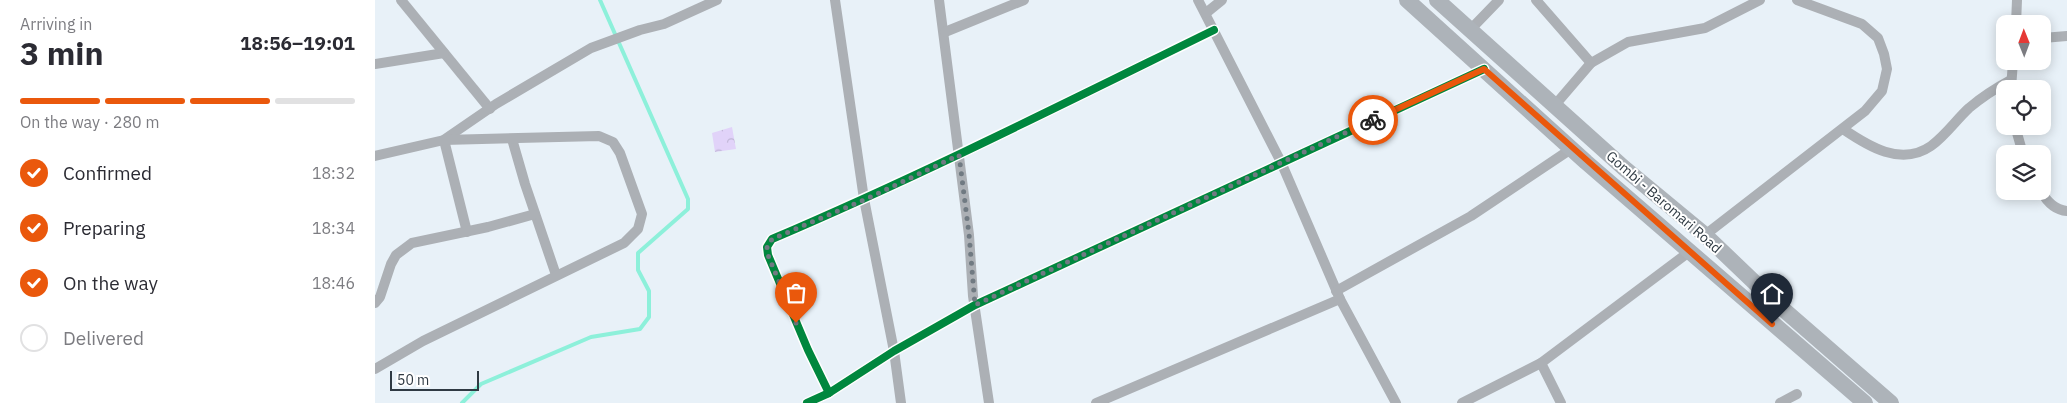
<!DOCTYPE html>
<meta charset="utf-8">
<style>
:root{--surface:#fff;--page:#f7f7f7;--text:#2b2b33;--muted:#7c7c81;--line:#e1e1e2;--accent:#ea580c}
body{margin:0;font-family:"IBM Plex Sans",sans-serif;background:var(--page);color:var(--text);height:100vh;display:flex;flex-direction:column;font-size:19px;white-space:nowrap}
*{box-sizing:border-box;margin:0}
p{font-size:16px;color:var(--muted)}
.icon{flex:none;width:28px;height:28px;fill:none;stroke:currentColor;stroke-width:2;stroke-linecap:round;stroke-linejoin:round}
.map{position:relative;flex:1;overflow:hidden}
.sheet{display:flex;flex-direction:column;background:var(--surface);width:375px}
.sheet>*{flex:none}
.needle{width:32px;rotate:359deg}
.buttons{position:absolute;left:1621px;top:15px;display:grid;gap:10px}
.buttons a{display:grid;place-items:center;width:55px;height:55px;border-radius:10px;background:var(--surface);box-shadow:0 2px 12px #0003;font-size:25px}
.scale{position:absolute;left:15px;bottom:12px;width:89px;box-sizing:border-box;padding-left:5px;border:2px solid #2f3a43;border-top:0;font-size:14px;line-height:18px;white-space:nowrap;color:#2f3a43;-webkit-text-stroke:4px #fff;paint-order:stroke}
.pin{position:absolute;display:grid;place-items:center;width:42px;height:42px;color:#fff;margin:-51px -21px;border-radius:50% 50% 50% 0;rotate:-45deg;box-shadow:0 0 5px #0007}
.pin .icon{rotate:45deg}
.courier{position:absolute;display:grid;place-items:center;width:50px;height:50px;margin:-25px;border:4px solid #ea580c;border-radius:50%;background:#fff;color:#222;box-shadow:0 1px 6px #0007}
.summary em{font-style:normal;font-weight:700}
.summary div{display:flex;flex-direction:column-reverse}
.summary{display:flex;align-items:center;justify-content:space-between;height:85px;padding:0 20px}
h1{font-size:32px;font-weight:700;line-height:38px}
.bar{display:grid;grid-template-columns:repeat(4,1fr);gap:8px 5px;align-content:center;height:60px;padding:0 20px}
.bar i{height:6px;border-radius:4px;background:var(--line)}
.bar .selected{background:var(--accent)}
.bar p{grid-column:span 4}
ol{padding:0 20px;list-style:none}
li{display:flex;align-items:center;gap:15px;height:55px}
li p{margin-inline-start:auto}
li .icon{padding:5px;border-radius:50%;background:var(--accent);color:#fff;stroke-width:4}
li:last-child{color:var(--muted)}
li i{width:28px;height:28px;border:2px solid var(--line);border-radius:50%}
main{display:flex;flex:1;min-height:0}
.map>svg:first-child{display:block}
.forest{fill:url(#forest-crowns)}
.lines{fill:none;stroke-linecap:round;stroke-linejoin:round}
.stream{stroke:#8df0da;stroke-width:4}
.minor{stroke:#acb0b5;stroke-width:10}
.primary{stroke:#adb3b9;stroke-width:16}
.cycleway-casing{stroke:#fff;stroke-width:11}
.cycleway{stroke:#00873e;stroke-width:8}
.done{stroke:#707a82;stroke-width:5;stroke-dasharray:0 9}
.route{stroke:#ea580c;stroke-width:6}
.labels{text-anchor:middle;stroke-width:4;stroke-linejoin:round;paint-order:stroke}
.street-label{font-size:14px;fill:#2f3a43;stroke:#fff}
</style>
<main>
<section class="sheet">
<div class="summary"><div><h1>3 min</h1><p>Arriving in</p></div><em>18:56–19:01</em></div>
<div class="bar"><i class="selected"></i><i class="selected"></i><i class="selected"></i><i></i><p>On the way · 280 m</p></div>
<ol>
<li><svg class="icon" aria-label="check" viewBox="0 0 24 24"><path d="M5 12l5 5 9-10"/></svg>Confirmed<p>18:32</p></li>
<li><svg class="icon" aria-label="check" viewBox="0 0 24 24"><path d="M5 12l5 5 9-10"/></svg>Preparing<p>18:34</p></li>
<li><svg class="icon" aria-label="check" viewBox="0 0 24 24"><path d="M5 12l5 5 9-10"/></svg>On the way<p>18:46</p></li>
<li><i></i>Delivered</li>
</ol>
</section>
<div class="map">
<svg width="1692" height="403" viewBox="0 0 1692 403">
<defs>
<pattern id="forest-crowns" width="20" height="18" patternUnits="userSpaceOnUse" patternTransform="scale(1.25)"><rect width="20" height="18" fill="#e1d3f9"/><path d="M2 6a3 3 0 1 1 6 0M12 15a3 3 0 1 1 6 0" fill="none" stroke="#c1b6d7"/></pattern>
</defs>
<rect width="100%" height="100%" fill="#e8f1f8"/>
<!-- forest -->
<polygon class="forest" points="357,127 361,149 340,152 337,133"/>
<g class="lines">
<!-- stream -->
<polyline class="stream" points="87,403 106,384 216,337 265,329 274,317 274,291 263,270 263,253 313,209 313,199 225,0"/>
<!-- minor -->
<g class="minor">
<polyline points="26,0 115,109"/>
<polyline points="460,0 489,199 519,351 526,403"/>
<polyline points="564,0 594,235 598,296 614,403"/>
<polyline points="823,0 906,162 965,299 1021,403"/>
<polyline points="1161,0 1216,63"/>
<polyline points="831,13 847,0"/>
<polyline points="1641,24 1642,0"/>
<polyline points="1096,29 1124,0"/>
<polyline points="570,32 649,0"/>
<polyline points="1668,38 1692,36"/>
<polyline points="0,64 69,53"/>
<polyline points="1636,89 1638,61"/>
<polyline points="1180,105 1216,63 1253,42 1330,28 1385,0"/>
<polyline points="1640,126 1648,154"/>
<path d="M1468 129C1493 146 1526 167 1556 146 1571 135 1581 120 1594 108 1607 97 1621 88 1636 80"/>
<polyline points="70,139 121,104 216,48 265,30 289,24 342,0"/>
<polyline points="137,139 150,184 181,275"/>
<polyline points="69,140 92,232"/>
<polyline points="0,156 69,140 224,136 238,142 245,153 267,214 263,229 249,243 48,341 0,369"/>
<path d="M1666 191C1672 202 1680 210 1692 211"/>
<polyline points="1330,235 1490,111 1507,91 1512,69 1509,54 1503,38 1487,24 1422,0"/>
<polyline points="961,291 1096,216 1196,149"/>
<polyline points="0,303 5,297 16,264 21,255 37,243 113,227 160,214"/>
<polyline points="1166,363 1186,403"/>
<path d="M454 393 433 350 393 255 392 247 397 239C547 175 692 102 839 30"/>
<polyline points="432,403 454,393 519,351 600,305 1109,69"/>
<polyline points="721,403 965,299"/>
<polyline points="1087,403 1166,363 1314,252"/>
<polyline points="1405,403 1422,394"/>
</g>
<!-- primary -->
<g class="primary">
<polyline points="1032,0 1211,162 1490,403"/>
<polyline points="1062,0 1249,168 1330,235 1401,303 1516,403"/>
</g>
<defs>
<g id="cycleway">
<path d="M454 393 433 350 393 255 392 247 397 239C547 175 692 102 839 30"/>
<polyline points="432,403 454,393 519,351 600,305 1109,69"/>
</g>
</defs>
<!-- cycleway casing -->
<use href="#cycleway" class="cycleway-casing"/>
<!-- cycleway -->
<use href="#cycleway" class="cycleway"/>
</g>
<g class="lines">
<!-- done -->
<polyline class="done" points="421,323 393,255 392,247 397,239 489,200 584,155 594,234 600,305 998,120"/>
<!-- route -->
<polyline class="route" points="998,120 1109,69 1397,324"/>
</g>
<g class="labels">
<!-- street labels -->
<g class="street-label">
<text transform="translate(1289 202) rotate(41)" y="5">Gombi - Baromari Road</text>
</g>
</g>
</svg>
<div class="buttons">
<a><svg class="needle" viewBox="-14 -14 28 28"><path d="M0-13l5 13h-10z" fill="#e53935"/><path d="M0 13l5-13h-10z" fill="#7c7c81"/></svg></a>
<a><svg class="icon" aria-label="locate" viewBox="0 0 24 24"><circle cx="12" cy="12" r="6"/><path d="M12 2v4M12 18v4M2 12h4M18 12h4"/></svg></a>
<a><svg class="icon" aria-label="layers" viewBox="0 0 24 24"><path d="M12 4l9 5-9 5-9-5zM3 14l9 5 9-5"/></svg></a>
</div>
<div class="scale">50 m</div>
<div class="pin" style="left:421px;top:323px;background:#ea580c"><svg class="icon" aria-label="bag" viewBox="0 0 24 24"><path d="M5 8h14l-1 12H6zM9 8a3 3 0 0 1 6 0"/></svg></div>
<div class="pin" style="left:1397px;top:324px;background:#1f2937"><svg class="icon" aria-label="home" viewBox="0 0 24 24"><path d="M3 11l9-7 9 7M6 9v11h12V9"/></svg></div>
<div class="courier" style="left:998px;top:120px"><svg class="icon" aria-label="bike" viewBox="0 0 24 24"><circle cx="6" cy="16" r="4"/><circle cx="18" cy="16" r="4"/><path d="M6 16l4-8h5l3 8M10 8l3 8H6M13 5h3"/></svg></div>
</div>
</main>
